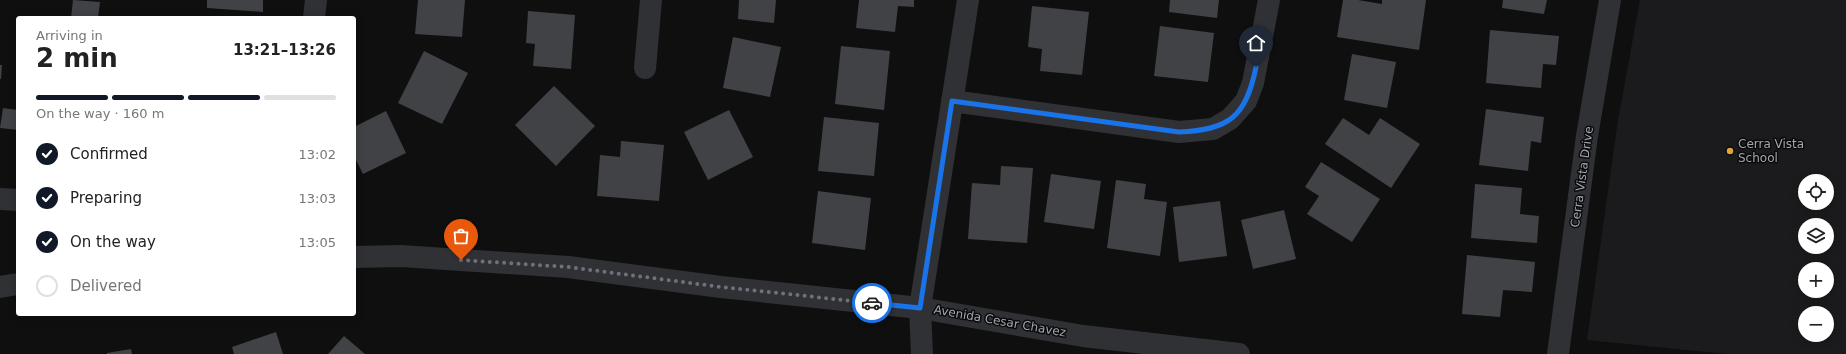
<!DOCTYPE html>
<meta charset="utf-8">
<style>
:root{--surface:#fff;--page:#f2f2f2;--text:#222;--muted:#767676;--line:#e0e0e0;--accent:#111827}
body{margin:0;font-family:"DejaVu Sans",sans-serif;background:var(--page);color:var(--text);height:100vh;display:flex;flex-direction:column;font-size:15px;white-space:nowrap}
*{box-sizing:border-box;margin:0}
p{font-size:13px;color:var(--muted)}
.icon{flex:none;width:22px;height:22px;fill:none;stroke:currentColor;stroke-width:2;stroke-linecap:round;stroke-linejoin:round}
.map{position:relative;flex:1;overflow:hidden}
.drawer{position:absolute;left:16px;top:16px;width:340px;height:300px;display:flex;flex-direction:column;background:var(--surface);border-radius:4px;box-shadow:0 2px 10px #0003}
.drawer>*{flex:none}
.fabs{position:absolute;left:1798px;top:174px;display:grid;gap:8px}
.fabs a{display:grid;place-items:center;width:36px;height:36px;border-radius:50%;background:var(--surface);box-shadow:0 2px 10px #0003;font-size:20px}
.pin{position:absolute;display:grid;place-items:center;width:34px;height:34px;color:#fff;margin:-41px -17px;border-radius:50% 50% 50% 0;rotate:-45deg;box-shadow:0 0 4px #0007}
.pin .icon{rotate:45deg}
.courier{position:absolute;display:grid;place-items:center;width:40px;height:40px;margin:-20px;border:3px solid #1a73e8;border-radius:50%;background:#fff;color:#222;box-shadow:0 1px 5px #0007}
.head em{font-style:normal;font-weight:700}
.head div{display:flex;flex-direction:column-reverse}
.head{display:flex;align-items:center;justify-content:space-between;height:68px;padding:0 20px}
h1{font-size:26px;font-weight:700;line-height:30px}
.bar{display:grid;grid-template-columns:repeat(4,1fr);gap:6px 4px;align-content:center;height:48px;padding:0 20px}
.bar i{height:5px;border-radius:3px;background:var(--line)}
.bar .current{background:var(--accent)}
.bar p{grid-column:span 4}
ol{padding:0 20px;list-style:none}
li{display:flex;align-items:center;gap:12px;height:44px}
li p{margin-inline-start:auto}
li .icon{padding:4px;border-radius:50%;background:var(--accent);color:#fff;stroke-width:4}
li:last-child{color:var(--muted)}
li i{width:22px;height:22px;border:2px solid var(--line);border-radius:50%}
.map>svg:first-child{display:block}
.built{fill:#1b1b1d;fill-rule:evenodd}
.building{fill:#404246}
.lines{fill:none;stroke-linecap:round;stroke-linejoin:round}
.minor{stroke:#303135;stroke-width:22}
.tertiary{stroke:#303135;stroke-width:22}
.done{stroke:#6e7178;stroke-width:4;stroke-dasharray:0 7.2}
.route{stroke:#1a73e8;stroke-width:5}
.poi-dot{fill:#dfa538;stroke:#0a0a0b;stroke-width:1.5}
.labels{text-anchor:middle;stroke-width:3;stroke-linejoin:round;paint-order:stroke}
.poi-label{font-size:12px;fill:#a1a6b0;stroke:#0a0a0b;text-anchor:start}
.street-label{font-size:12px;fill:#a1a6b0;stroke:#0a0a0b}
</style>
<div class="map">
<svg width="1846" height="354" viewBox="0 0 1846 354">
<rect width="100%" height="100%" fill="#0f0f10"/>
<!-- built -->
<path class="built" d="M1640 0H1846V354H1726L1587 340 1618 120ZM1805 181H1827V203H1805ZM1805 225H1827V247H1805ZM1805 269H1827V291H1805ZM1805 313H1827V335H1805Z"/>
<!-- building -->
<g class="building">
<polygon points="73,0 100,2 98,18 71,18"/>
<polygon points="207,0 263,0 263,12 207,8"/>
<polygon points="418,0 465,0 462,37 415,34"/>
<polygon points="739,0 776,0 774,23 738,19"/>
<polygon points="859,0 914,0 914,7 898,6 895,32 856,28"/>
<polygon points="1170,0 1219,0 1217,18 1169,12"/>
<polygon points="1343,0 1358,0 1382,4 1382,0 1426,0 1419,50 1337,37"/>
<polygon points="1503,0 1547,0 1544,14 1502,8"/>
<polygon points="1032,6 1089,12 1082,75 1040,71 1042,49 1028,47"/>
<polygon points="528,11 575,15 571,69 533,66 535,44 526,43"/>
<polygon points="1160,26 1214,33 1208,82 1154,76"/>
<polygon points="1490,30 1559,36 1556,65 1543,64 1541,88 1486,83"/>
<polygon points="733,37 781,47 770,97 723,88"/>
<polygon points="841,46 890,51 884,110 835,104"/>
<polygon points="424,51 468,73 442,124 398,103"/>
<polygon points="1352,54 1396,62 1387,108 1344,100"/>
<polygon points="0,65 2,65 1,79 0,79"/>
<polygon points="554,86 595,126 556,166 515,125"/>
<polygon points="3,108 18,110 18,130 0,128"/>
<polygon points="1486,109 1544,117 1541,143 1531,141 1528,171 1479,165"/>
<polygon points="729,110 753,157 708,180 684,132"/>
<polygon points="386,111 406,153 363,174 354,156 354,127"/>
<polygon points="824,117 879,123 874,176 818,171"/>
<polygon points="1343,118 1369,135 1380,118 1420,144 1391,188 1325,144"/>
<polygon points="621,141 664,145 659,201 597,196 600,155 620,157"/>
<polygon points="1321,162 1380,199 1352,242 1307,214 1319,196 1305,187"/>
<polygon points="1001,166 1033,168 1027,243 968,239 972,183 1000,185"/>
<polygon points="1051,174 1101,181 1094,229 1044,222"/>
<polygon points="1116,180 1146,184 1144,199 1167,202 1160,256 1107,248"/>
<polygon points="1475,184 1522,188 1520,214 1539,216 1537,243 1471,238"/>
<polygon points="818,191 871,198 865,250 812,243"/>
<polygon points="1220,201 1227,256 1179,262 1173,207"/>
<polygon points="1284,210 1296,259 1253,269 1241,220"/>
<polygon points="1467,255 1535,262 1532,292 1503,290 1500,317 1462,314"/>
<polygon points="276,332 283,354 234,354 232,347"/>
<polygon points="344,336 365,354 328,354"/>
<polygon points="131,349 132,354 107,354 107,353"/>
</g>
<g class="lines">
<!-- minor -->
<g class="minor">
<polyline points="645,68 651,0"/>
<polyline points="952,101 1179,132 1213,129 1230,119 1246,101 1253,83 1269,0"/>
<polyline points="0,199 18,200"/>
<polyline points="920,308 968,0"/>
<polyline points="1558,354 1587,136 1610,0"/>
</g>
<!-- tertiary -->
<g class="tertiary">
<polyline points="314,18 316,0"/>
<polyline points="354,257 401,256 568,267 721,287 920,308 1083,336 1239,354"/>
<polyline points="0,287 18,284"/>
<polyline points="920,308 922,354"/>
</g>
</g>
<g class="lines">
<!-- done -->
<polyline class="done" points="461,260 568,267 721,287 872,303"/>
<!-- route -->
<path class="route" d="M872 303 920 308 952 101 1179 132C1229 130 1246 117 1256 67"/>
</g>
<!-- markers -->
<circle class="poi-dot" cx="1730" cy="151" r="4"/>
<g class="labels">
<!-- poi labels -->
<g class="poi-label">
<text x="1738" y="148">Cerra Vista<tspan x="1738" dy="14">School</tspan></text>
</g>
<!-- street labels -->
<g class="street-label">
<text transform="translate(1582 177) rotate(-82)" y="4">Cerra Vista Drive</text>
<text transform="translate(1000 321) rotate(10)" y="4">Avenida Cesar Chavez</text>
</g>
</g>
</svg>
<div class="fabs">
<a><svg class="icon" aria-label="locate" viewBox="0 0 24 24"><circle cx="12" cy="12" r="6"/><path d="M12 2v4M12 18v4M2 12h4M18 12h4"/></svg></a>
<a><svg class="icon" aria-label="layers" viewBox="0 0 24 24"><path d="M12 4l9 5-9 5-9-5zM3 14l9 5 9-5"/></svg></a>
<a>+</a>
<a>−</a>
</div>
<div class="pin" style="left:461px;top:260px;background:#ea580c"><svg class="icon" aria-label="bag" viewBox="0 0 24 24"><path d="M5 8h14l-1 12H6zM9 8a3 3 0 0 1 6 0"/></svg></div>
<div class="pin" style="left:1256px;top:67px;background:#1f2937"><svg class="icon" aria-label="home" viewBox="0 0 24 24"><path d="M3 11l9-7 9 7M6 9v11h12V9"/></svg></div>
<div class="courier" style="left:872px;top:303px"><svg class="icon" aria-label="car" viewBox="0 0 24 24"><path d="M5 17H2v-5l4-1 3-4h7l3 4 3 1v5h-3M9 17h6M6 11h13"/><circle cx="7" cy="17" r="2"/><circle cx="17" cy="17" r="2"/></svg></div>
<section class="drawer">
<div class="head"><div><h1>2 min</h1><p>Arriving in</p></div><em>13:21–13:26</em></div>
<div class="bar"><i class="current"></i><i class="current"></i><i class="current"></i><i></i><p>On the way · 160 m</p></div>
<ol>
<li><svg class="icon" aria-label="check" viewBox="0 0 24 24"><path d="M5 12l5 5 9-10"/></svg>Confirmed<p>13:02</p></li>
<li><svg class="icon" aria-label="check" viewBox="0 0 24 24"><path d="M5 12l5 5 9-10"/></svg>Preparing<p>13:03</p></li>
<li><svg class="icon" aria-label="check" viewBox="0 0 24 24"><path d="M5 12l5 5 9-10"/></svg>On the way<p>13:05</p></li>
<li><i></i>Delivered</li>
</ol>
</section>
</div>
